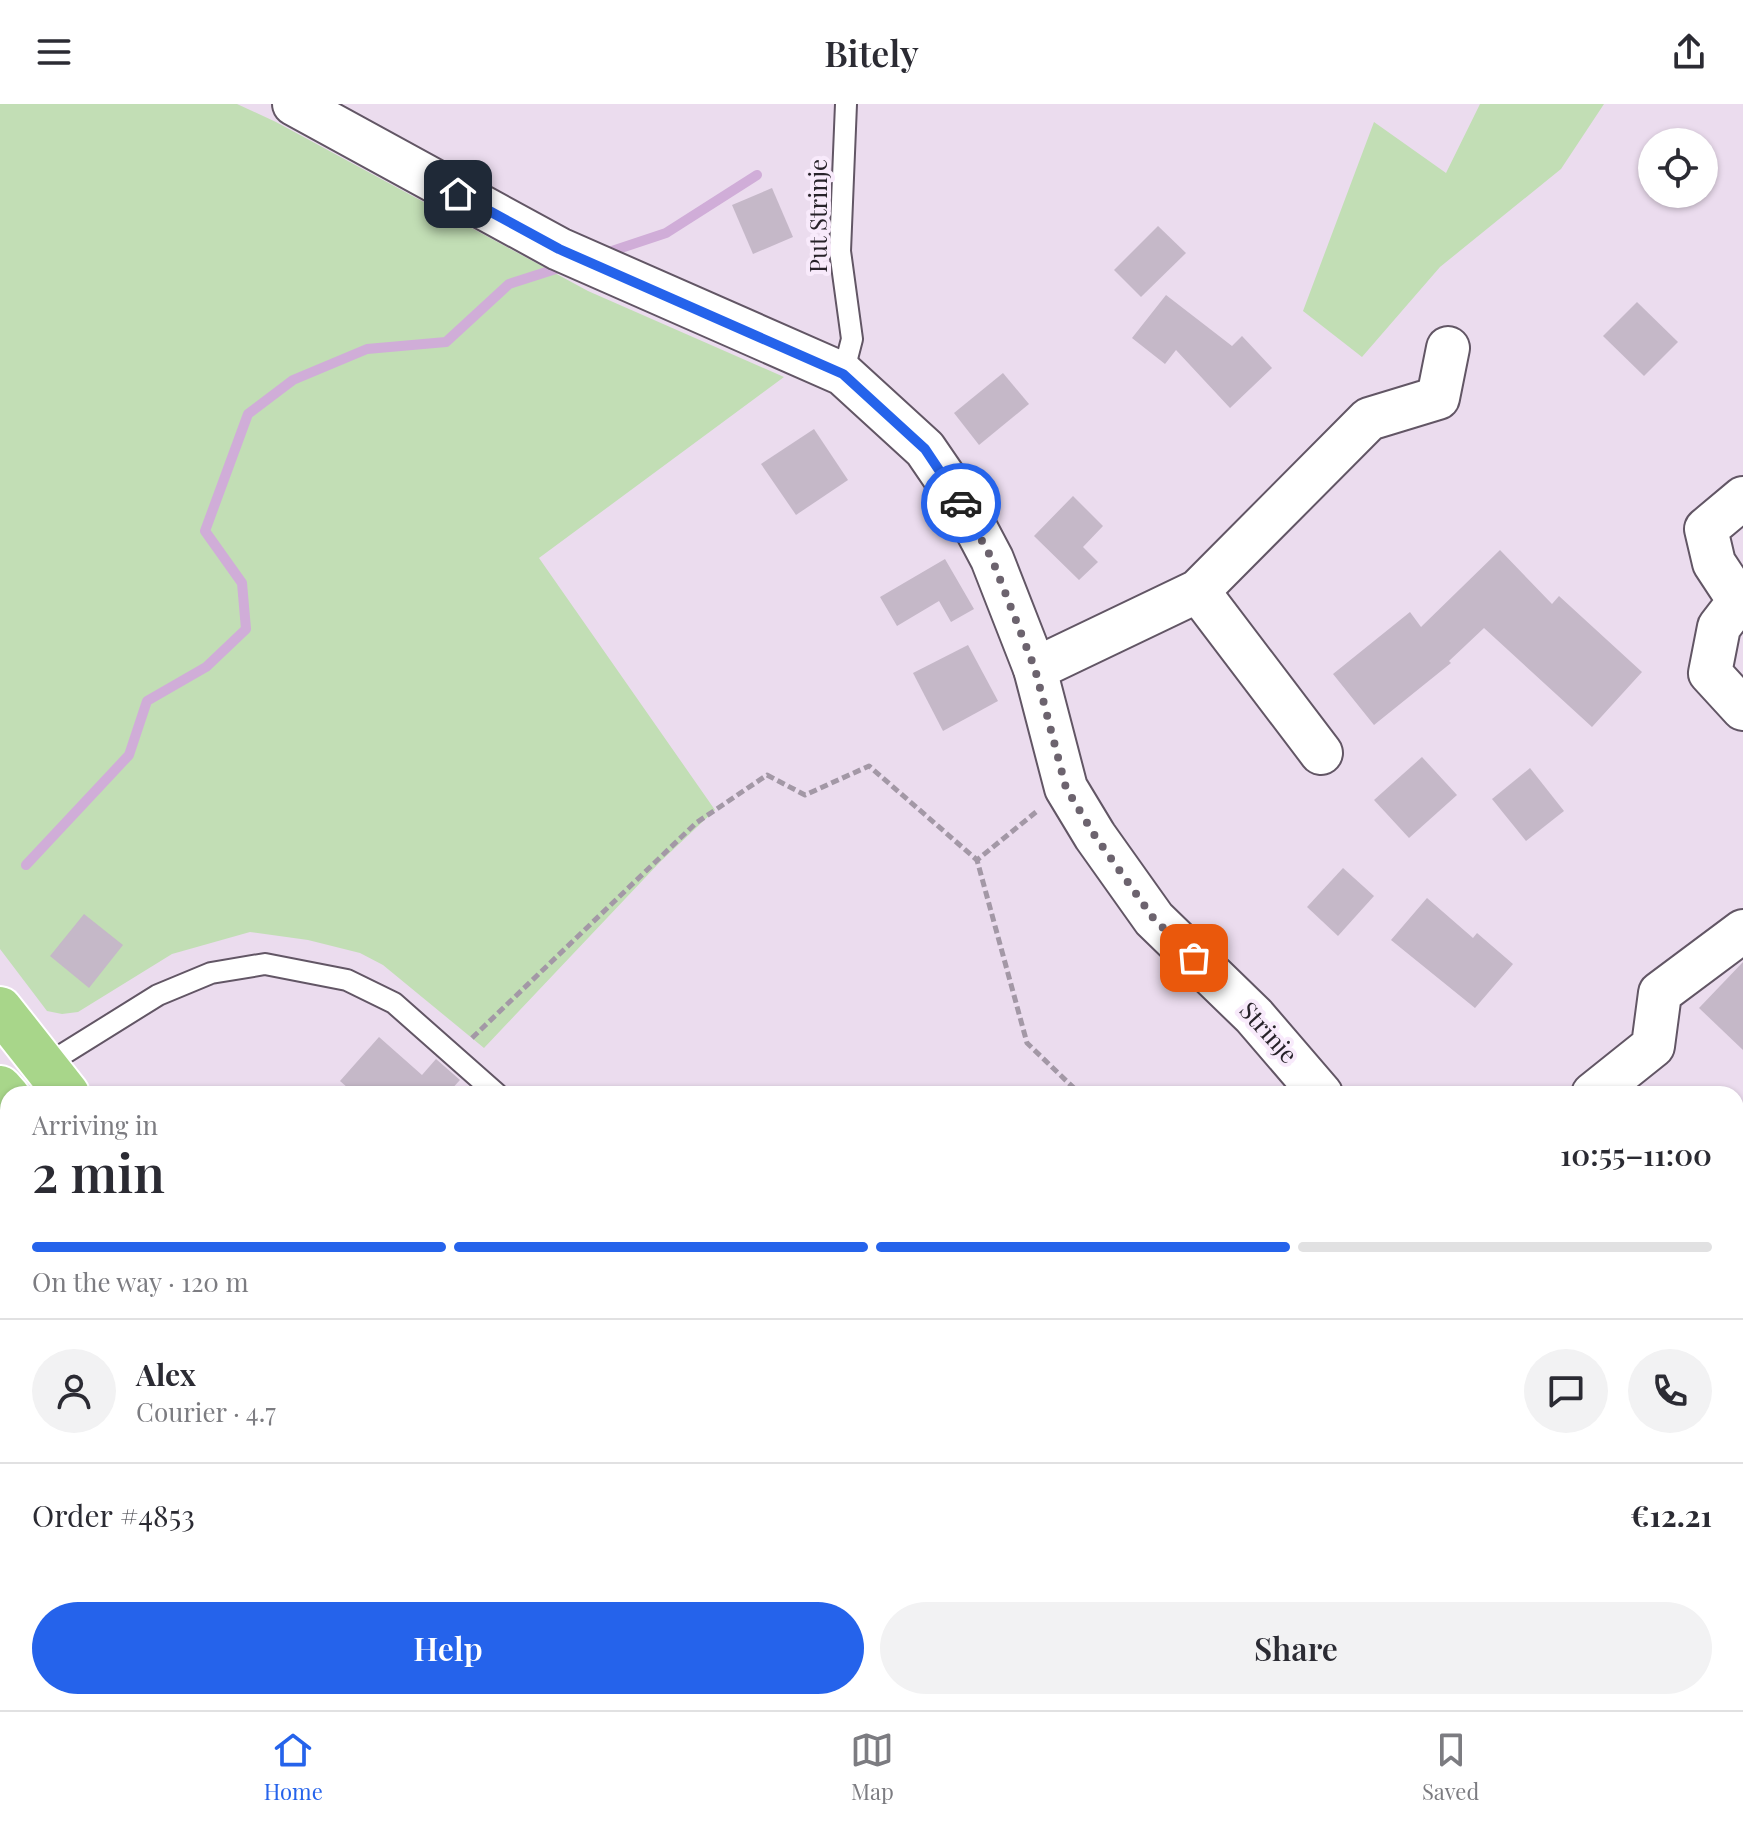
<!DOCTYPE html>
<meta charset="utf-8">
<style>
:root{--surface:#fff;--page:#f2f2f3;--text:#2b2b33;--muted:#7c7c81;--line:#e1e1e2;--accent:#2563eb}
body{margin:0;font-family:"Playfair Display",serif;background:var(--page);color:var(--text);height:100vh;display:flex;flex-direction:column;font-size:30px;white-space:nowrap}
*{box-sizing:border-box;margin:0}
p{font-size:26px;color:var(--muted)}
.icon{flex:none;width:44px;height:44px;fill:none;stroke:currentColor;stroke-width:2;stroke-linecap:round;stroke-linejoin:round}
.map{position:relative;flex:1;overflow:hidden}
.side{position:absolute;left:0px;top:982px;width:1744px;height:624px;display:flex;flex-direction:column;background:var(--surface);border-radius:24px 24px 0 0;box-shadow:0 2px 6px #0004}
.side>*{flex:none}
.buttons{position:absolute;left:1638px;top:24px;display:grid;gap:16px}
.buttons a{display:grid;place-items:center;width:80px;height:80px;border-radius:50%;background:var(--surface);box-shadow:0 2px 6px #0004;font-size:40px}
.pin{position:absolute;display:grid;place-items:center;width:68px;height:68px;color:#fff;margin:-34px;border-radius:16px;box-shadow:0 4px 12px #0006}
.courier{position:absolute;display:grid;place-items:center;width:80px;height:80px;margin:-40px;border:6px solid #2563eb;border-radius:50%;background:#fff;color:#222;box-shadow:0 2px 10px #0007}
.head em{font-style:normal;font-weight:600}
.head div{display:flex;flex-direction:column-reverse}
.head{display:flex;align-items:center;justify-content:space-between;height:136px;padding:0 32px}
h1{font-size:52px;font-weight:600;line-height:60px}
.bar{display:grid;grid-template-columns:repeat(4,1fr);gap:12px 8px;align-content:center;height:96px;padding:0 32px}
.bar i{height:10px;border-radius:6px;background:var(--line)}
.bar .on{background:var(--accent)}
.bar p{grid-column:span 4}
.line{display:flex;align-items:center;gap:20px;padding:0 32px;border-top:2px solid var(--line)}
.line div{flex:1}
.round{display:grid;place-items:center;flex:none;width:84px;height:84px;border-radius:42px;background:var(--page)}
.action{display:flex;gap:16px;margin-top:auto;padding:16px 32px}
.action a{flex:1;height:92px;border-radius:48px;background:var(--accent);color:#fff;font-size:32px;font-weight:600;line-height:92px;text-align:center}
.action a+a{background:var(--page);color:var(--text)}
header{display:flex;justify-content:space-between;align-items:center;height:104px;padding:0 32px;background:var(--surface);font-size:36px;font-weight:600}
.tab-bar{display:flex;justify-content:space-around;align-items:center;height:112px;border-top:2px solid var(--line);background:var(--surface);font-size:22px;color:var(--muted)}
.tab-bar a{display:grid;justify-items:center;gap:4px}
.tab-bar .on{color:var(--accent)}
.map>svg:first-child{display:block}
.green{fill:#c2deb5}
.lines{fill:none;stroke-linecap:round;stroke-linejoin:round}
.stream{stroke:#d0add8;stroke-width:10}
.building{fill:#c5b8c8}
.lane-casing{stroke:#625665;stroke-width:24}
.street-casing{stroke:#625665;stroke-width:46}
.primary-casing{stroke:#fff;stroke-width:48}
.path{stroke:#a398a6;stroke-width:5;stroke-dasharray:8 4;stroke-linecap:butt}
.lane{stroke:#fff;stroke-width:20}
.street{stroke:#fff;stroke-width:42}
.primary{stroke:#a8d68a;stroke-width:44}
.done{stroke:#6c636e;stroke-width:8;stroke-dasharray:0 14.4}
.route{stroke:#2563eb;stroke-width:10}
.labels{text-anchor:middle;stroke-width:8;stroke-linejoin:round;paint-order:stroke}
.street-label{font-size:24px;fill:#272229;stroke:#f8eafb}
</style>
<header><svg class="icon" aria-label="menu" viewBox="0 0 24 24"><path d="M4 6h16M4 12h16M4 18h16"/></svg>Bitely<svg class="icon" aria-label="share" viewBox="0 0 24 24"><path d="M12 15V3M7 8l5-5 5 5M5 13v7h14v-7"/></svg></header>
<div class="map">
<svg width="1743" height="1606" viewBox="0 0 1743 1606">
<rect width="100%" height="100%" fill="#ebdcee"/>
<!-- green -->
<g class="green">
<polygon points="0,0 237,0 276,18 588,187 784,273 539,454 715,706 660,758 484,944 383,861 360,849 308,836 250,828 172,850 78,908 62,910 47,907 0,845"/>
<polygon points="1480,0 1604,0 1561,65 1440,163 1362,253 1303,207 1374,18 1446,69"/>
<polygon points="0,1368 8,1373 8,1598 446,1598 456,1606 0,1606"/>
</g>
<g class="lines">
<!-- stream -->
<g class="stream">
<polyline points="603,150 666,129 757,71"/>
<polyline points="26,761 129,651 147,597 206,563 246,525 242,479 205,427 248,310 293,276 367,245 446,238 509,180 565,162"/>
</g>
</g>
<!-- building -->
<g class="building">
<polygon points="772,84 793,133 753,150 732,101"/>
<polygon points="1158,122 1186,149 1141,193 1114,166"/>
<polygon points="1166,191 1232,242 1242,232 1272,264 1230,304 1176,246 1165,260 1132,234"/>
<polygon points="1637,198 1678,238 1644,272 1603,232"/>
<polygon points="1003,269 1029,300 979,341 954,309"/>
<polygon points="814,325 848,376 796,411 761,360"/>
<polygon points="1073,392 1103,422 1083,443 1098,458 1079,476 1034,432"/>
<polygon points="1500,446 1552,500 1559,492 1642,568 1592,623 1484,524 1449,557 1451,559 1374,621 1333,570 1410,508 1421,523"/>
<polygon points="945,455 974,505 951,518 939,497 897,522 880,493"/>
<polygon points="968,541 998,597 943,627 913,569"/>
<polygon points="1422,653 1457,691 1409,734 1374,696"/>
<polygon points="1530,664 1564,707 1526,737 1492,695"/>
<polygon points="1343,764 1374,792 1338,832 1307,803"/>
<polygon points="1427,794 1473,834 1477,829 1513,860 1475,904 1391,836"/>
<polygon points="84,810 123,841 89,884 50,852"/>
<polygon points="1743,858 1743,946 1699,904"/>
<polygon points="379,933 422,971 436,955 460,976 447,990 355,990 340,977"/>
</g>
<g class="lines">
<defs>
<g id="lane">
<polyline points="843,270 852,235 840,147 846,0"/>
<polyline points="44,962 158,891 211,869 265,860 347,876 394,899 497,990"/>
</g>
<g id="street">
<polyline points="294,0 559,145 843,270 925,345 964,402 992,455 1035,565 1066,684 1095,732 1154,815 1254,912 1321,990"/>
<polyline points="1743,394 1706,425 1714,459 1739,497 1719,523 1710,569 1743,605"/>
<polyline points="1198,487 1321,649"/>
<polyline points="1035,565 1198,487 1369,315 1438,294 1448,244"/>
<polyline points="1593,990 1653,942 1660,889 1743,827"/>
<polyline points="1736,1232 1743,1228"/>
<polyline points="1454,1606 1456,1598"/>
</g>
<g id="primary">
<polyline points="0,905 67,990"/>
<polyline points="0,984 8,993"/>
<polyline points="0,1071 8,1080"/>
<polyline points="0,1136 8,1144"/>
<polyline points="504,1598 512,1606"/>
<polyline points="585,1598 593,1606"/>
</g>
</defs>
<!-- lane casing -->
<use href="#lane" class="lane-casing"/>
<!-- street casing -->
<use href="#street" class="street-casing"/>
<!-- primary casing -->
<use href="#primary" class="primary-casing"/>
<!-- path -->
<g class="path">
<polyline points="1036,708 977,756 1027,939 1080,990"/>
<polyline points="472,934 696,719 767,671 805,691 869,662 977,756"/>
</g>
<!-- lane -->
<use href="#lane" class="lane"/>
<!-- street -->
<use href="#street" class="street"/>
<!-- primary -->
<use href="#primary" class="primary"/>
</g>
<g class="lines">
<!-- done -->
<polyline class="done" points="961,399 992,455 1035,565 1066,684 1095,732 1154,815 1194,854"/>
<!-- route -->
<polyline class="route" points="458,90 559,145 843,270 925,345 961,399"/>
</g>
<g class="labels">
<!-- street labels -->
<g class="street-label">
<text transform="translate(819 112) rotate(-90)" y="8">Put Strinje</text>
<text transform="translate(1268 929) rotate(48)" y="8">Strinje</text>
</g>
</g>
</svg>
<div class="buttons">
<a><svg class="icon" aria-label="locate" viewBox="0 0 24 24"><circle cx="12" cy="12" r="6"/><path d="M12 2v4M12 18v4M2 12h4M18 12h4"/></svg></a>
</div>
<div class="pin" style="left:1194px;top:854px;background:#ea580c"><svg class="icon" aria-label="bag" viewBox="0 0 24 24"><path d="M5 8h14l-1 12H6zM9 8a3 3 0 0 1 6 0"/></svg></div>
<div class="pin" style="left:458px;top:90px;background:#1f2937"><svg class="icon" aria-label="home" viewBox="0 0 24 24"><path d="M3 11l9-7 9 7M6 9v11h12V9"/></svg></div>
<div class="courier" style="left:961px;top:399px"><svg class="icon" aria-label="car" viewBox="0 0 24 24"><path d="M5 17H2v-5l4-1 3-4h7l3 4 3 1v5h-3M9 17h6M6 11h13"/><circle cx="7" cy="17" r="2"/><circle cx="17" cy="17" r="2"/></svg></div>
<section class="side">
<div class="head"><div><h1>2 min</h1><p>Arriving in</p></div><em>10:55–11:00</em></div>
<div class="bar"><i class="on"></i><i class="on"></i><i class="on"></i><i></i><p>On the way · 120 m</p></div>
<div class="line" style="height:144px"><a class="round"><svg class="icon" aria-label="person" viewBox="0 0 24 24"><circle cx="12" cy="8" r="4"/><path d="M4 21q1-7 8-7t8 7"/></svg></a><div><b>Alex</b><p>Courier · 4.7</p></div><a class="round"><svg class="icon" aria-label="chat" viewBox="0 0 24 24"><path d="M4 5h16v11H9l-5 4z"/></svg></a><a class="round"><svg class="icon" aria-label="phone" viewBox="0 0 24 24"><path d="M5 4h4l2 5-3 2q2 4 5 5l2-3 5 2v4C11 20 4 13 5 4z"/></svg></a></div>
<div class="line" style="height:104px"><div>Order #4853</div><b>€12.21</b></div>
<div class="action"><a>Help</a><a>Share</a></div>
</section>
</div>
<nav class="tab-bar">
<a class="on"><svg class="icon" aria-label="home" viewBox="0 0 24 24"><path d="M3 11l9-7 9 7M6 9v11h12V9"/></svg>Home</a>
<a><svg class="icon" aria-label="map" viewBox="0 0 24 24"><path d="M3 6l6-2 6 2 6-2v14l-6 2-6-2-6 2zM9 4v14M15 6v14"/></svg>Map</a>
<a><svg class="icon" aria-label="saved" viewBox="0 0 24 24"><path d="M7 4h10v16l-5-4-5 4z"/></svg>Saved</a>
</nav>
